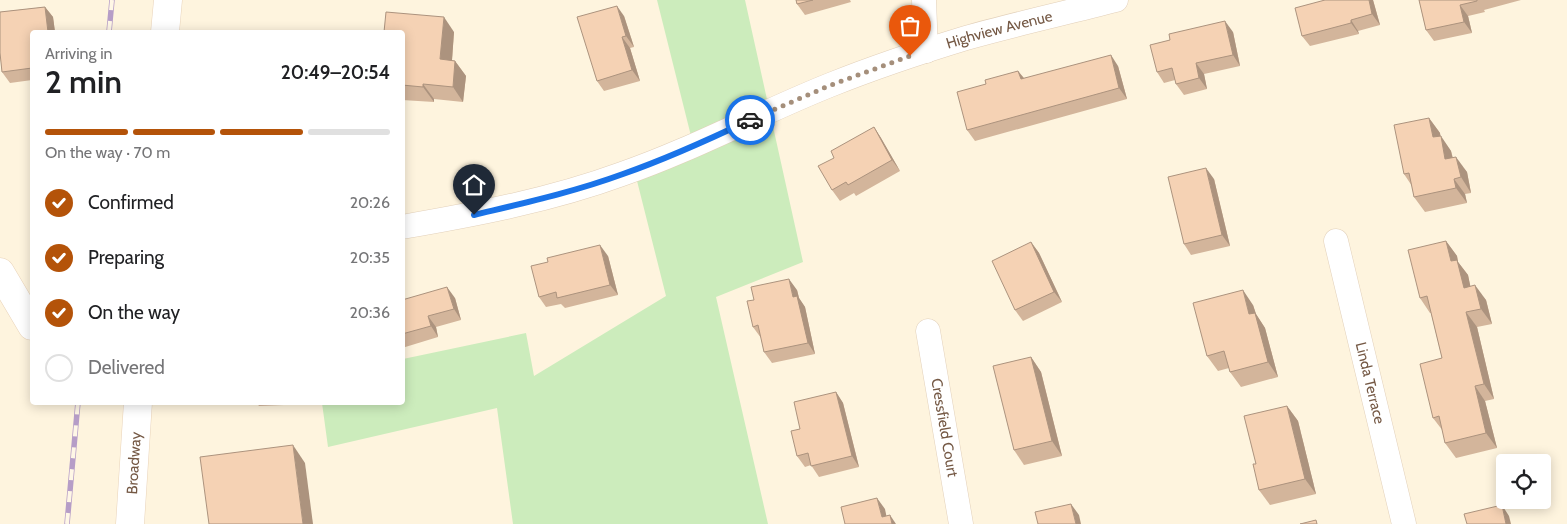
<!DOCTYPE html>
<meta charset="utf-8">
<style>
:root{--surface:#fff;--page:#f2f2f2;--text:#202124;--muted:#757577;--line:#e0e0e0;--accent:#b45309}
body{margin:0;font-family:Cabin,sans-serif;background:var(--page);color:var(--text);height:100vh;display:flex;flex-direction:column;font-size:19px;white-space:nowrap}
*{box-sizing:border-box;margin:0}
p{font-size:16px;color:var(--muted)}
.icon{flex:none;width:28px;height:28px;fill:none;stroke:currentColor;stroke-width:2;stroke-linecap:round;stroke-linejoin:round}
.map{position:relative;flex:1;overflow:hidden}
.side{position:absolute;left:30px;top:30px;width:375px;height:375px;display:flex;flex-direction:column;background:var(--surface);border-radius:5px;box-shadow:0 2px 12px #0003}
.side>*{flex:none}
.tools{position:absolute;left:1496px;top:454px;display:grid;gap:10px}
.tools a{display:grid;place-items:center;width:55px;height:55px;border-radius:5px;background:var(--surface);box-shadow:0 2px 12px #0003;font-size:25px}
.pin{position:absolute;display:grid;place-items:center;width:42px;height:42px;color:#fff;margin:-51px -21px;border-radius:50% 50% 50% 0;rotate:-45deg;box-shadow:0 0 5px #0007}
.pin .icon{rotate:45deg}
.courier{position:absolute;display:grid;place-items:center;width:50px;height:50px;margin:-25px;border:4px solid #1a73e8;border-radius:50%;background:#fff;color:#222;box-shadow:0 1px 6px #0007}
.overview em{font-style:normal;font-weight:600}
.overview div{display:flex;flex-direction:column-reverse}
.overview{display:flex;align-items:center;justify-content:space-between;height:85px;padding:0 15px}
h1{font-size:32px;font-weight:600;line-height:38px}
.bar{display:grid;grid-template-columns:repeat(4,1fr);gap:8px 5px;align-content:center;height:60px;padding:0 15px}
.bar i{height:6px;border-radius:4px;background:var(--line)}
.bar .selected{background:var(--accent)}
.bar p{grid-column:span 4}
ol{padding:0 15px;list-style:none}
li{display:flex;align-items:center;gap:15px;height:55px}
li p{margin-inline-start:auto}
li .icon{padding:5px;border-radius:50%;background:var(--accent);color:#fff;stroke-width:4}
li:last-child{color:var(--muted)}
li i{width:28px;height:28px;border:2px solid var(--line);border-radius:50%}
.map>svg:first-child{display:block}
.green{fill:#ccecbc}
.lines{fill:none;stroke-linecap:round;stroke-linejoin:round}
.street-casing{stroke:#e2d0ba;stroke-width:25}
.secondary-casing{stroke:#e9d3b9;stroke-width:29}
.street{stroke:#fff;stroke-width:24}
.secondary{stroke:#fff;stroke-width:28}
.rail-casing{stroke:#b69dc7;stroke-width:5.5}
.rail{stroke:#fff7e6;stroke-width:4;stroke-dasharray:11;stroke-linecap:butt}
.wall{fill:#d3b59b}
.shaded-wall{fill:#ac937e}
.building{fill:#f5d2b4;stroke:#ac937e}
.done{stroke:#a58f7b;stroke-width:5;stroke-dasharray:0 9}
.route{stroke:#1a73e8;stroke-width:6}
.labels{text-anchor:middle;stroke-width:4;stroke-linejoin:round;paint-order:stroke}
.street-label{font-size:15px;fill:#755945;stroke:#fff7e6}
</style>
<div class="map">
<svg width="1567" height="524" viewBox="0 0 1567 524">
<rect width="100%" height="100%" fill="#fef4de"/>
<!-- green -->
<polygon class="green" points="657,0 745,0 803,262 716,297 768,524 513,524 497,408 328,447 322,403 402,402 403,359 526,333 534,376 666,296 632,161 694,148"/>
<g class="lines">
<defs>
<g id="street">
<polyline points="924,0 926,51"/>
<path id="s1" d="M402 227C477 214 551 200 622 174 694 149 760 113 830 85 875 67 920 52 966 38 1015 24 1066 13 1116 0"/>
<path id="s2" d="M1336 241 1404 524"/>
<path id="s3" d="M928 331 961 524"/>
</g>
<g id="secondary">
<polyline points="165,32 168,0"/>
<polyline points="0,272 32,326"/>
<path id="s4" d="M130 524 138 402"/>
</g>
</defs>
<!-- street casing -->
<use href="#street" class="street-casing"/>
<!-- secondary casing -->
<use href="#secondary" class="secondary-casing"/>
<!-- street -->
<use href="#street" class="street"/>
<!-- secondary -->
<use href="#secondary" class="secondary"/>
<defs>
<g id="rail">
<polyline points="109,32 112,0"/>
<polyline points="67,524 78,402"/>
</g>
</defs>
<!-- rail casing -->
<use href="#rail" class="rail-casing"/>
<!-- rail -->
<use href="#rail" class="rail"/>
</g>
<!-- wall -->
<g class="wall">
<polygon points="796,0 850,0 851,2 805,15 797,4"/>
<polygon points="1325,0 1373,0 1380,25 1358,31 1359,34 1310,46 1302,36"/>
<polygon points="1419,0 1521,0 1484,10 1485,12 1468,16 1472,33 1434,41 1426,30"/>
<polygon points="45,7 53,17 55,32 32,32 32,80 10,83 2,72 0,53 0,12"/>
<polygon points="624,16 634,47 630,48 640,81 604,91 597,81"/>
<polygon points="402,32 454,32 452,60 455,61 466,76 463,102 434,99 434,102 402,100"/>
<polygon points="1233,32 1240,66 1204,74 1207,89 1184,95 1176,84 1175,80 1164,83 1157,72"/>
<polygon points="1118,66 1127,99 975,141 967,130 986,84 1018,71 1024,78"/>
<polygon points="1429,118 1440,133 1440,136 1451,151 1453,158 1467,172 1471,193 1465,194 1467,203 1425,212 1414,197 1412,186 1404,174"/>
<polygon points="874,127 881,138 900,171 856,196 854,193 840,201 832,190 834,158"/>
<polygon points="1214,179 1230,246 1191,255 1184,244"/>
<polygon points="1446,241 1457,256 1458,262 1468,275 1470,286 1486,300 1492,324 1477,327 1494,399 1485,401 1497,448 1456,458 1445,443 1443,431 1433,418 1442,358 1431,313 1430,313 1420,298"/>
<polygon points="1031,242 1039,253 1062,302 1023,321 1015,310"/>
<polygon points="608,256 618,295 565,308 561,304 546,307 539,297"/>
<polygon points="797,290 799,298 805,307 815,354 772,363 764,352 761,338 753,327"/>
<polygon points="455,298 461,320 436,327 438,337 402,348 402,300"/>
<polygon points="1253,305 1256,314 1265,328 1278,377 1241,387 1230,372 1229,368 1218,371 1207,356"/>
<polygon points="1031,357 1041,372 1062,456 1024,465 1014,450"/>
<polygon points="836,392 843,403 859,467 819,477 811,465 805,467 797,456 800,429"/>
<polygon points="256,402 283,402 284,405 259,406"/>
<polygon points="1287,406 1298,421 1316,494 1270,505 1259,490 1256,464"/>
</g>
<!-- shaded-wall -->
<g class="shaded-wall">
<polygon points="1369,0 1373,0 1380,25 1372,14"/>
<polygon points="1460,5 1468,16 1472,33 1464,22"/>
<polygon points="617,6 624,16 634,47 626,36"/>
<polygon points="45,7 53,17 55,32 48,32"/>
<polygon points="444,17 454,32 451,74 440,59"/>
<polygon points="1351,20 1358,31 1359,34 1351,23"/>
<polygon points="1225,21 1233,32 1240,66 1233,55"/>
<polygon points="622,37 630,48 640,81 632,70"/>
<polygon points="1111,55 1118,66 1127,99 1119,88"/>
<polygon points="455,61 466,76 463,102 453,87"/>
<polygon points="1196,63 1204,74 1207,89 1199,78"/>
<polygon points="1018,71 1026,81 1021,79"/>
<polygon points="423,84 434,99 434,102 423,87"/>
<polygon points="1429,118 1440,133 1444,152 1433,137"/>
<polygon points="874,127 881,138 900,171 892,160"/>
<polygon points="1441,136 1451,151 1456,174 1445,159"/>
<polygon points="1456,157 1467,172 1471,193 1461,177"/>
<polygon points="1206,168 1214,179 1230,246 1222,235"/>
<polygon points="1454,179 1465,194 1467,203 1456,188"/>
<polygon points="1446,241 1457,256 1458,262 1468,275 1474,303 1464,288 1451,261"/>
<polygon points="1031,242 1039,253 1062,302 1054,292"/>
<polygon points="600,245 608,256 618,295 610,285"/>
<polygon points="789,279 797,290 799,298 805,307 815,354 808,343 793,297"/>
<polygon points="1475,285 1486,300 1492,324 1481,309"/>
<polygon points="447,287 455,298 461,320 454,309"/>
<polygon points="1243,290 1253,305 1256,314 1265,328 1278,377 1268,362 1249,314"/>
<polygon points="1466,312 1477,327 1494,399 1484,384"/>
<polygon points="428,316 436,327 438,337 431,326"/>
<polygon points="1031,357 1041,372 1062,456 1052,441"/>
<polygon points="1475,386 1485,401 1497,448 1486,433"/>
<polygon points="836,392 843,403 859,467 852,456"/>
<polygon points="1287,406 1298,421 1316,494 1305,479"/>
<polygon points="293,445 305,463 313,524 303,524"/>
<polygon points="877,498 885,509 888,524 882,517"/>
<polygon points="1071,504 1079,515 1081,524 1076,524"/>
<polygon points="1502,505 1509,516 1511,524 1506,524"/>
<polygon points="890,515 896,524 892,524"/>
</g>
<!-- building -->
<g class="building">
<polygon points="796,0 813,0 797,4"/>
<polygon points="1325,0 1369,0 1372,14 1351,20 1351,23 1302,36 1295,8"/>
<polygon points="1419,0 1477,0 1477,1 1460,5 1464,22 1426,30"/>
<polygon points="617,6 626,36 622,37 632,70 597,81 577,17"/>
<polygon points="45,7 48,32 32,32 32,68 2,72 0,53 0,12"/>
<polygon points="386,12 444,17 440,59 455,61 453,87 423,84 423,87 402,85 402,32 384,32"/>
<polygon points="1225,21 1233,55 1196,63 1199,78 1176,84 1172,68 1157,72 1150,45 1170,40 1169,34"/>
<polygon points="1111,55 1119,88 967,130 957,92 986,84 985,80 1018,71 1021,79"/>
<polygon points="1429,118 1433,137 1441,136 1445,159 1456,157 1461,177 1454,179 1456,188 1414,197 1409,173 1404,174 1394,125"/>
<polygon points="874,127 892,160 848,185 846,182 832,190 818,166 834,158 831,151"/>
<polygon points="1206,168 1222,235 1184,244 1168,177"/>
<polygon points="1446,241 1451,261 1457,260 1464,288 1475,285 1481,309 1466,312 1484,384 1475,386 1486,433 1445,443 1439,416 1433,418 1420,364 1442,358 1427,296 1420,298 1408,250"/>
<polygon points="1031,242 1054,292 1015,310 992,261"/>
<polygon points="600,245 610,285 557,298 556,292 539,297 531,266 548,262 547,258"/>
<polygon points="789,279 793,297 797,296 808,343 764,352 758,325 753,327 747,301 754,300 751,287"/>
<polygon points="447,287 454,309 428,316 431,326 402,334 402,300"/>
<polygon points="1243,290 1249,314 1255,313 1268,362 1230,372 1224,351 1207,356 1193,303"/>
<polygon points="1031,357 1052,441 1014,450 993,366"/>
<polygon points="836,392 852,456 811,466 808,453 797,456 791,431 800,429 794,402"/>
<polygon points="1287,406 1305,479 1259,490 1253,464 1256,464 1244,416"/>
<polygon points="293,445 303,524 209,524 200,457"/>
<polygon points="877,498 882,517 890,515 892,524 845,524 841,507"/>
<polygon points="1071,504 1076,524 1038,524 1035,512"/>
<polygon points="1502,505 1506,524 1467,524 1464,514"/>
<polygon points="1316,520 1317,524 1300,524"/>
</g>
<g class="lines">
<!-- done -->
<polyline class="done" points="750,120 831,85 910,56"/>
<!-- route -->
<path class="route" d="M474 215C524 203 574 192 623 174 666 159 708 140 750 120"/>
</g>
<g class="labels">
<!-- street labels -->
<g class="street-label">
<text dy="5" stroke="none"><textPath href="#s1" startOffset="631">Highview Avenue</textPath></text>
<text dy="5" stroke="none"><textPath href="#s2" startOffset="146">Linda Terrace</textPath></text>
<text dy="5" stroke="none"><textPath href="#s3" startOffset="98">Cressfield Court</textPath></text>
<text dy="5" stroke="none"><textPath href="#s4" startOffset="61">Broadway</textPath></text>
</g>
</g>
</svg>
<div class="tools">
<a><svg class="icon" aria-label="locate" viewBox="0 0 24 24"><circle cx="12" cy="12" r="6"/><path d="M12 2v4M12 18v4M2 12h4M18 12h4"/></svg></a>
</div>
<div class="pin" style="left:910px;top:56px;background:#ea580c"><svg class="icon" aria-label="bag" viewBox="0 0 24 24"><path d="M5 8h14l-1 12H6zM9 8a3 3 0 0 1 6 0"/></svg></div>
<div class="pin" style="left:474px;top:215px;background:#1f2937"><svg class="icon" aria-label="home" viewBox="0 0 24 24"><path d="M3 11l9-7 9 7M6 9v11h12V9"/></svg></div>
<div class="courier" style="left:750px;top:120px"><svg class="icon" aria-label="car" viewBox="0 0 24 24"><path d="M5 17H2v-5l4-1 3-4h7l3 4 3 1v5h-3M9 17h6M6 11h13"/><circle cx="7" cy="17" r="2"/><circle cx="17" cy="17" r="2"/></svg></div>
<section class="side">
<div class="overview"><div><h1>2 min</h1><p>Arriving in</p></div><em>20:49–20:54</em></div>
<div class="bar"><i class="selected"></i><i class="selected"></i><i class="selected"></i><i></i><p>On the way · 70 m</p></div>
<ol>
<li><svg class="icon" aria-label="check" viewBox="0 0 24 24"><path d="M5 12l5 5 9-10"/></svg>Confirmed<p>20:26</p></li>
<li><svg class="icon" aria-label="check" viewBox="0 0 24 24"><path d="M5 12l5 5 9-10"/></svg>Preparing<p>20:35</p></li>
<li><svg class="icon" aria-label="check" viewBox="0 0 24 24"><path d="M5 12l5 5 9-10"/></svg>On the way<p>20:36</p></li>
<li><i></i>Delivered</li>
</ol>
</section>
</div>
